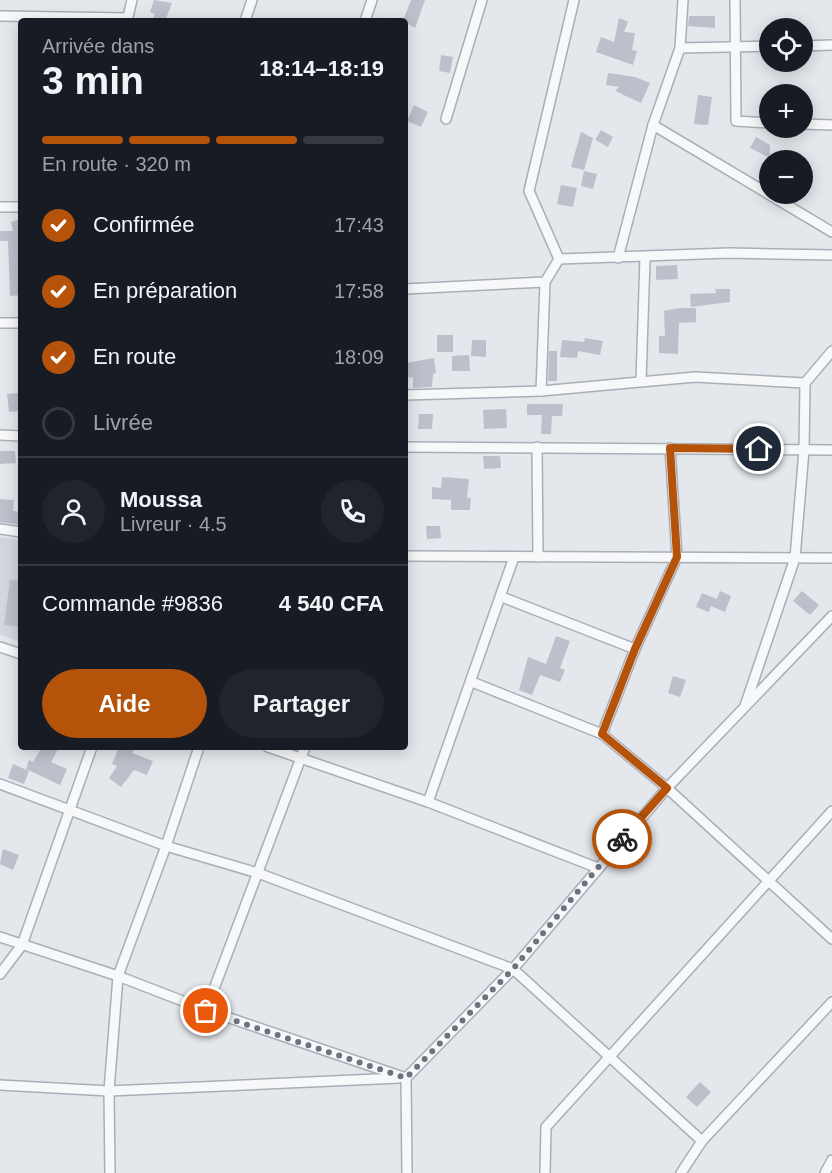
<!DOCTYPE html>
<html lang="fr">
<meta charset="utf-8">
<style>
:root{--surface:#171b24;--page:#20242c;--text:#f1f3f6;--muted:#9ea1a6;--line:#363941;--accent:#b45309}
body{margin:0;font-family:Arial,sans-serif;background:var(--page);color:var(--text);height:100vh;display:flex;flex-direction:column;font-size:22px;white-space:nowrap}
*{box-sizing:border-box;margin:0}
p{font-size:20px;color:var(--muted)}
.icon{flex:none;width:33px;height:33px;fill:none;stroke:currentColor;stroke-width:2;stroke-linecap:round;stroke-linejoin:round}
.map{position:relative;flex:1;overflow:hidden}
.panel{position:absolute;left:18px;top:18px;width:390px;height:732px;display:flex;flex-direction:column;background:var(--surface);border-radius:6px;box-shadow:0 3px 15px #0003}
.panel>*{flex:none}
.tools{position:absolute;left:759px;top:18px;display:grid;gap:12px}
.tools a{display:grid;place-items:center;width:54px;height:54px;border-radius:50%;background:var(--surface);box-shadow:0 3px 15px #0003;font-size:30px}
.pin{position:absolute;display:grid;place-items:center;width:51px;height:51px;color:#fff;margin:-26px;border:3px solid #fff;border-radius:50%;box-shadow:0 2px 6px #0007}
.courier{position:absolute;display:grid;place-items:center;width:60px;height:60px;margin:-30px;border:4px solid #b45309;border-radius:50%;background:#fff;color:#222;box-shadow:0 2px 8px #0007}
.head em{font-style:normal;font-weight:600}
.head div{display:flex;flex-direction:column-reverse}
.head{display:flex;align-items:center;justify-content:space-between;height:102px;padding:0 24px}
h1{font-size:39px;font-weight:600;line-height:45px}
.bar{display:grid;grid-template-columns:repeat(4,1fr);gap:9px 6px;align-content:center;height:72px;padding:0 24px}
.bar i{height:8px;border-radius:4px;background:var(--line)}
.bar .active{background:var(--accent)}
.bar p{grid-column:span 4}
.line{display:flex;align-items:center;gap:15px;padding:0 24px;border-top:2px solid var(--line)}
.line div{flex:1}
.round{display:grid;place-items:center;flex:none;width:63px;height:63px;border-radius:32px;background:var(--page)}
ol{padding:0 24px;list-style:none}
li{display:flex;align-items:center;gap:18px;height:66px}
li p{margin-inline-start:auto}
li .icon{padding:6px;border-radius:50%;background:var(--accent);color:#fff;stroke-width:4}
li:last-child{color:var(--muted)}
li i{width:33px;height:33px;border:3px solid var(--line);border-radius:50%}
.button{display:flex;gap:12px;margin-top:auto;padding:12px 24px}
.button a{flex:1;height:69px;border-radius:36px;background:var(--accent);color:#fff;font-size:24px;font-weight:600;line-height:69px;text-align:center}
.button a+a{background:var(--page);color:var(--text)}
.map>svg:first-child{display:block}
.built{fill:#d2d6de}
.building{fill:#bbc0ca}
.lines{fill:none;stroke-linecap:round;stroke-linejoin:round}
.minor-casing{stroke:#a9aeb7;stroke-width:12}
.minor{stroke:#f7f8fa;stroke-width:9}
.done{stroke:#6c737f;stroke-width:6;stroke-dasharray:0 10.8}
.route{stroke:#b45309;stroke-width:8}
</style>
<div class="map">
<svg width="832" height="1173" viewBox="0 0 832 1173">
<rect width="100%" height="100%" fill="#e4e7ec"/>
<!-- built -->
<polygon class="built" points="0,537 21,540 21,642 0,635"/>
<!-- building -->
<g class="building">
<polygon points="154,0 172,3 165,21 152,21 155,14 150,12"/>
<polygon points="411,0 425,0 415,28 403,21"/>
<polygon points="689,16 715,16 715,28 688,26"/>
<polygon points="619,18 628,22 624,32 635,33 632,50 637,51 633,65 596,52 601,37 614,42"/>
<polygon points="441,55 453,57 450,73 439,71"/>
<polygon points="608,73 635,77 650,83 641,103 615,91 619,87 606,85"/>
<polygon points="698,95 712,97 708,125 694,124"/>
<polygon points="414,105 428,112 421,127 407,121"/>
<polygon points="601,130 613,137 608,147 595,140"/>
<polygon points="581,132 593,138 584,170 571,167"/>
<polygon points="756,137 770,145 770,158 750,148"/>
<polygon points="584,171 597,174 593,189 581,186"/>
<polygon points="561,185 577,188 573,207 557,204"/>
<polygon points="21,219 21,295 10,296 8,241 0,241 0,231 13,231 11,222"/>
<polygon points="677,265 678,279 656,280 656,266"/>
<polygon points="715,289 730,289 730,302 691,307 690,294 716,293"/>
<polygon points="680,308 696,308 696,322 679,323 678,354 659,353 659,336 665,336 664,311"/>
<rect x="437" y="335" width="16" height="17"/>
<polygon points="585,338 603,341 600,355 578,351 577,358 560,357 562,340 584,342"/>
<polygon points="472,340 486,340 486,357 471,356"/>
<polygon points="549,351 557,351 557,381 548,381"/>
<polygon points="469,355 470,371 452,371 452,356"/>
<polygon points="434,358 436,373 433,374 432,387 413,388 413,377 409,378 406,363"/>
<polygon points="19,393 20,411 9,412 7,394"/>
<polygon points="527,404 563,404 562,416 552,416 551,434 541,434 542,415 527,415"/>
<polygon points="506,409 507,428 484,429 483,410"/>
<polygon points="419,414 433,414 432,429 418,429"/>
<polygon points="0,451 15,451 16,463 0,464"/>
<polygon points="483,456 500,456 501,468 484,469"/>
<polygon points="442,477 469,479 467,498 471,498 470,510 451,510 451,500 432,499 432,487 441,488"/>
<polygon points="0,499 14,500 13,511 21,512 21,525 0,522"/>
<polygon points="426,526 440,526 441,538 427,539"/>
<polygon points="10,580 21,581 18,599 21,599 21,627 4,625"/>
<polygon points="720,591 731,596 725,612 711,606 709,612 696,607 702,593 717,599"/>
<polygon points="802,591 819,605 810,615 793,601"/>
<polygon points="556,636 570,641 560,668 565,670 560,682 540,675 532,695 519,690 528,657 546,664"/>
<polygon points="673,676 686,680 680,697 668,693"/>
<polygon points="42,747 59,747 51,762 67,769 60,785 26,769 29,760 33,762"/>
<polygon points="119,747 135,747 132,753 153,761 147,775 134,770 121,787 109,778 117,766 112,764"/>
<polygon points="13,764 29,771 24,784 8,778"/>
<polygon points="3,849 19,855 13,870 0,864"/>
<polygon points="700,1082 711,1092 697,1107 686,1097"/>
</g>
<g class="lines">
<defs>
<g id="minor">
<polyline points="735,0 736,121 770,123"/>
<polyline points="0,16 127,18"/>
<polyline points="127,21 132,0"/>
<polyline points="245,21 252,0"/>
<polyline points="365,21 372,0"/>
<polyline points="802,46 832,45"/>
<polyline points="680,48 770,46"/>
<polyline points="446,119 482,0"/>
<polyline points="802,124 832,125"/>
<polyline points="653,125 832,232"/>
<polyline points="0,207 21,207"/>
<polyline points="618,258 653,125 680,48 683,0"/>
<polyline points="559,259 529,191 574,0"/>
<polyline points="405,289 545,282 559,259 729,253 832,255"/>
<polyline points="0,323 21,323"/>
<polyline points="641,381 645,258"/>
<polyline points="541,391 545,282"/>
<polyline points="405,395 541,391 695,377 805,383"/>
<polyline points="0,435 21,436"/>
<polyline points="405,447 832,450"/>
<polyline points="537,447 538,557"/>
<polyline points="0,529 21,532"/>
<polyline points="405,556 832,558"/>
<polyline points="502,597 635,649"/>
<polyline points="0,647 21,654"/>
<polyline points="472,682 602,734 667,788 832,939"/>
<polyline points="745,706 795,558 804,450 805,383 832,351"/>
<polyline points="602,734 635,649 677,557 670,448"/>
<polyline points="268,747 428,802 598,868"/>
<polyline points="0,784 166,846 258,873 513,969 702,1141"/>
<polyline points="428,802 514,557"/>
<polyline points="0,937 118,976 206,1010 406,1078"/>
<polyline points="0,974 22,945 92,747"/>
<polyline points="206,1010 305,747"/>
<polyline points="0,1085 109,1091 399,1078"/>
<polyline points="110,1173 109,1091 118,976 166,846 199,747"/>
<polyline points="407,1173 406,1078 513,969 667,788 832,616"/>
<polyline points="545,1173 546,1127 832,811"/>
<polyline points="681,1173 702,1141 832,1002"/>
<polyline points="825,1173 832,1160"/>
</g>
</defs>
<!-- minor casing -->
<use href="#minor" class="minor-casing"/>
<!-- minor -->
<use href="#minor" class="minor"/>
</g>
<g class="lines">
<!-- done -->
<polyline class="done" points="206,1011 406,1078 513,969 622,839"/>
<!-- route -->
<polyline class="route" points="622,839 667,788 602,734 635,649 677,557 670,448 759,449"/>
</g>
</svg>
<div class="tools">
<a><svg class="icon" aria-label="locate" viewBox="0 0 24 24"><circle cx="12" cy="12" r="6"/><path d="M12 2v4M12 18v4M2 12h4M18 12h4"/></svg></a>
<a>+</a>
<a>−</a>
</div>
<div class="pin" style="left:206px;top:1011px;background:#ea580c"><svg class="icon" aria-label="bag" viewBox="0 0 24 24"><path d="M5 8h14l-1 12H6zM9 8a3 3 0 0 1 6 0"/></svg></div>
<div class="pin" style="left:759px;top:449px;background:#1f2937"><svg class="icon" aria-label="home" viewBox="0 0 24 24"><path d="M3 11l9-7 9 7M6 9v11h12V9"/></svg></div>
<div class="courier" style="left:622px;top:839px"><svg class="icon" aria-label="bike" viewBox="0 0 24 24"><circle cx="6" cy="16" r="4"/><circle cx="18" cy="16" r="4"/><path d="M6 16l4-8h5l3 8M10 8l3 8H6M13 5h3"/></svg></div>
<section class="panel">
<div class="head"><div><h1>3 min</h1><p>Arrivée dans</p></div><em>18:14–18:19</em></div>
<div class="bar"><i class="active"></i><i class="active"></i><i class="active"></i><i></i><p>En route · 320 m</p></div>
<ol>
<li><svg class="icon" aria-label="check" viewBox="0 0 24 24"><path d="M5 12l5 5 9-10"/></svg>Confirmée<p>17:43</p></li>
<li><svg class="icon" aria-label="check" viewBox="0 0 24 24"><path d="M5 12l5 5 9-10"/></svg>En préparation<p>17:58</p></li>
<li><svg class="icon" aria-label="check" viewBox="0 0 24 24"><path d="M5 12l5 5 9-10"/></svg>En route<p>18:09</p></li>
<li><i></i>Livrée</li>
</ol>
<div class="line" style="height:108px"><a class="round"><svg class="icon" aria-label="person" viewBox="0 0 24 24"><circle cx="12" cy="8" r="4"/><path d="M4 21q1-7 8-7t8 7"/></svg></a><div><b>Moussa</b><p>Livreur · 4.5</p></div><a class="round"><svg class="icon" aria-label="phone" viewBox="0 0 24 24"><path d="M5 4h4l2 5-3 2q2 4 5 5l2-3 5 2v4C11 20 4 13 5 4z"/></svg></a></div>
<div class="line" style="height:78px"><div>Commande #9836</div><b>4 540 CFA</b></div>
<div class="button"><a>Aide</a><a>Partager</a></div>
</section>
</div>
